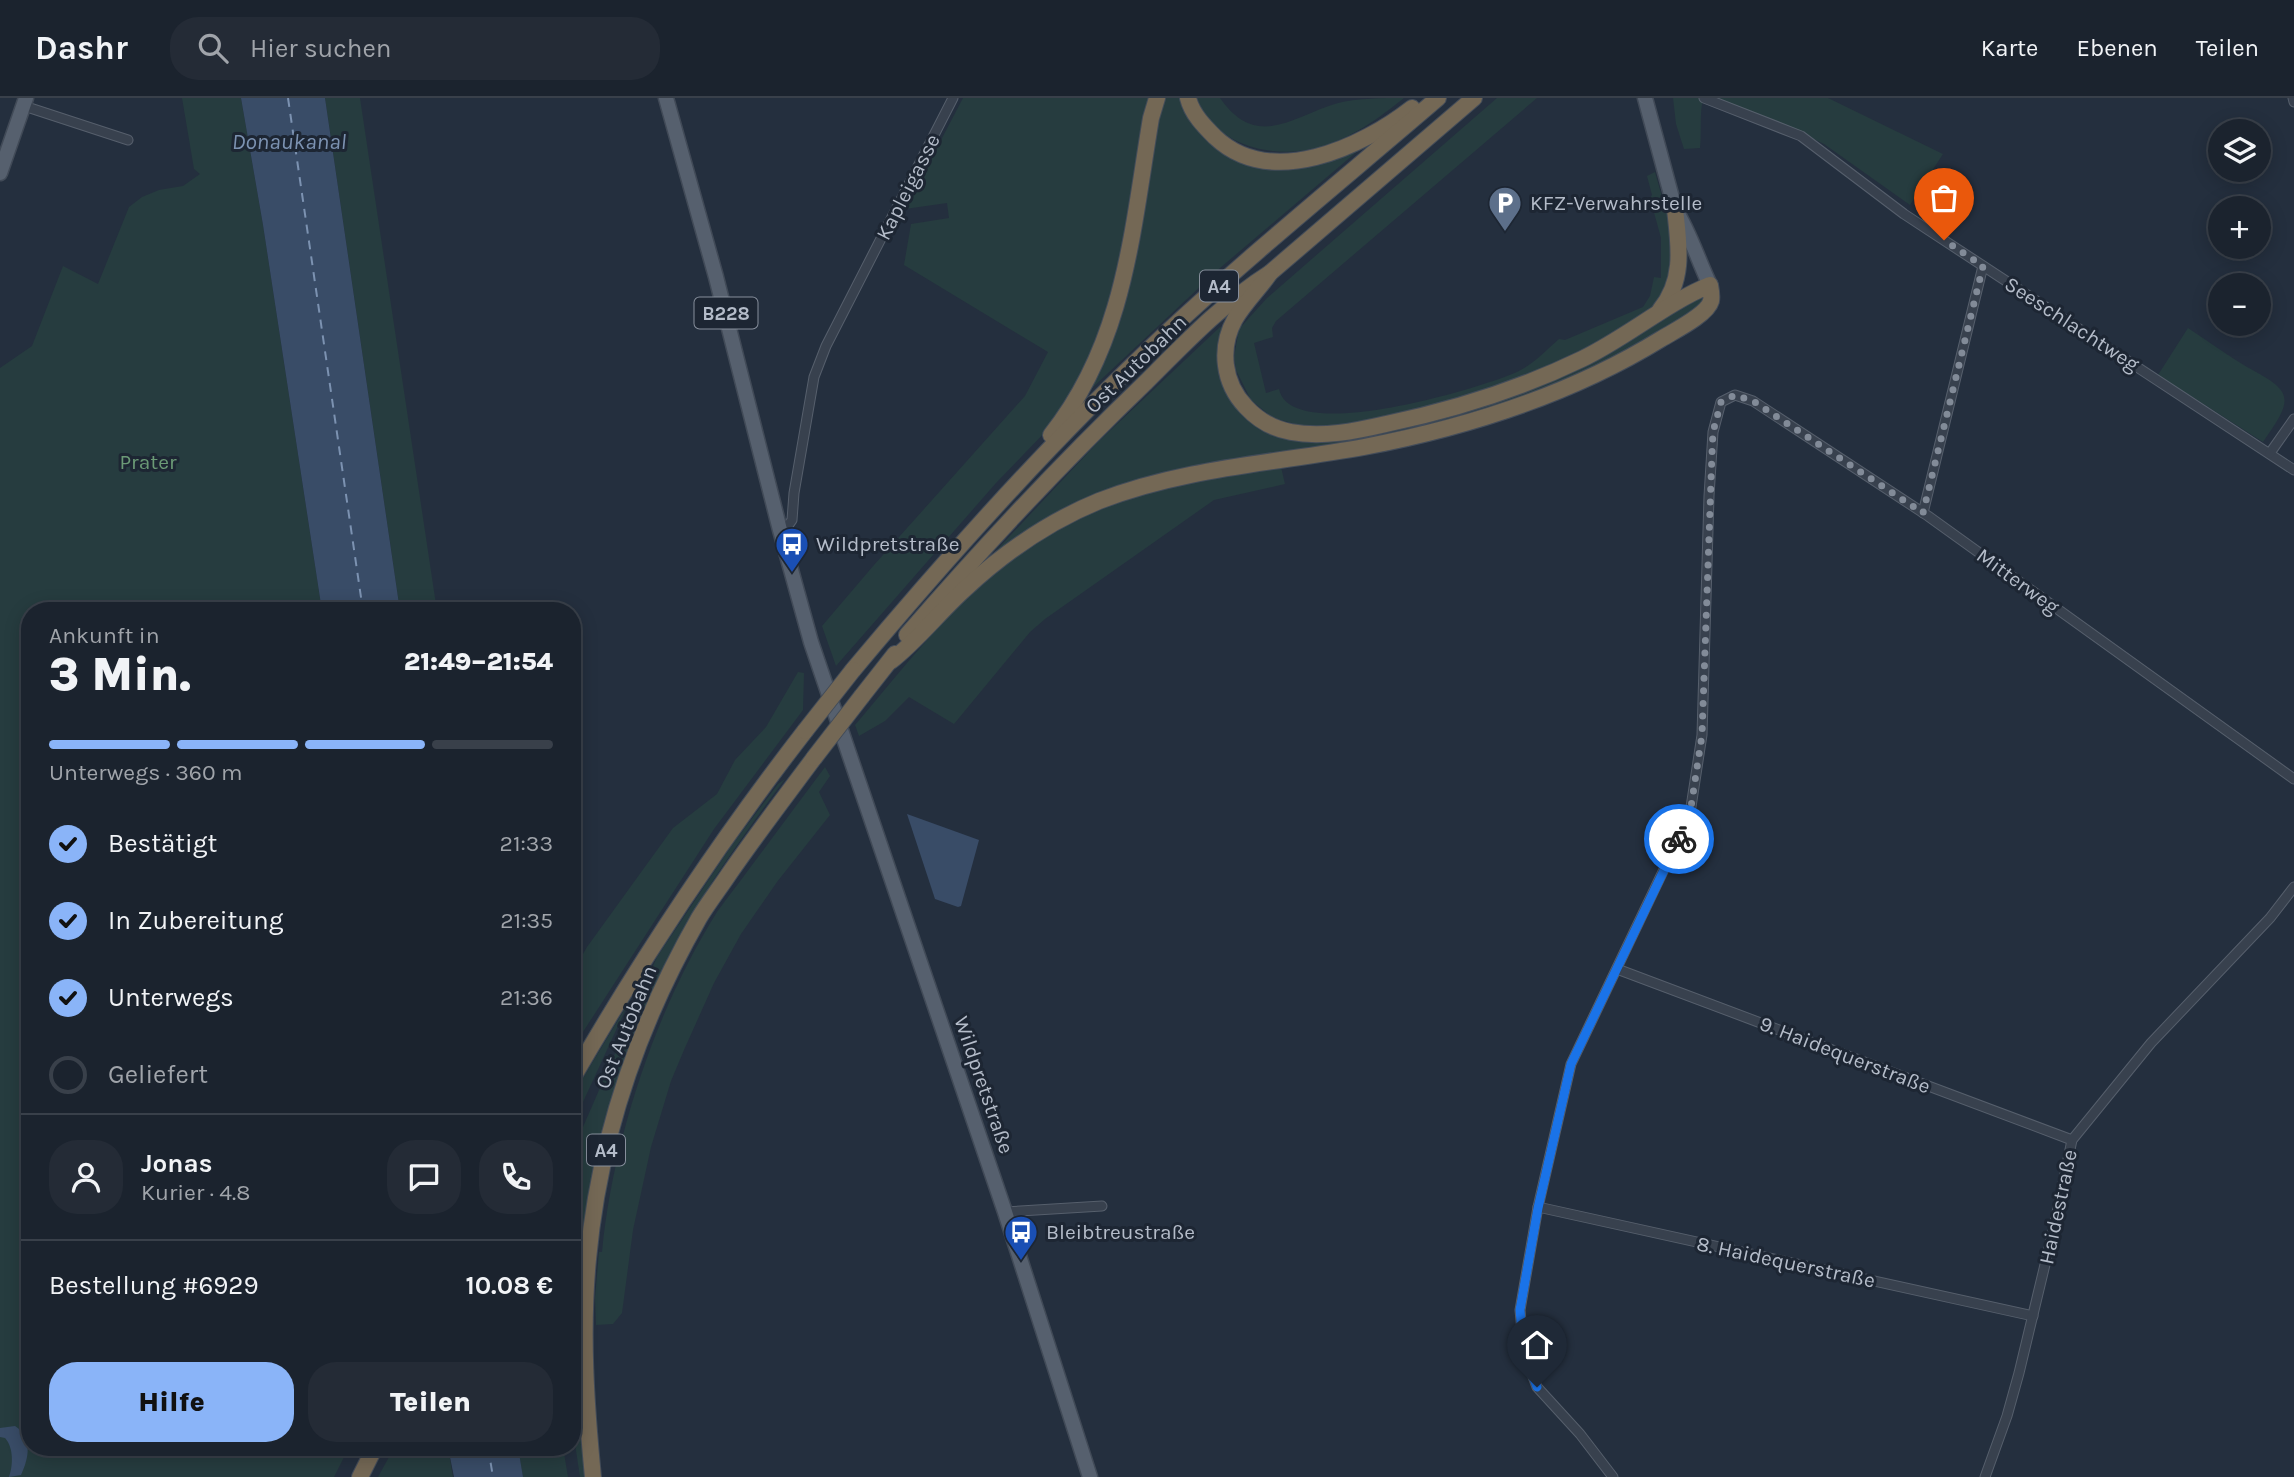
<!DOCTYPE html>
<html lang="de">
<meta charset="utf-8">
<style>
:root{--surface:#1b232e;--page:#242b36;--text:#f1f3f6;--muted:#a0a4aa;--line:#39404a;--accent:#8ab4f8}
body{margin:0;font-family:Karla,sans-serif;background:var(--page);color:var(--text);height:100vh;display:flex;flex-direction:column;font-size:26px;white-space:nowrap}
*{box-sizing:border-box;margin:0}
p{font-size:23px;color:var(--muted)}
.icon{flex:none;width:38px;height:38px;fill:none;stroke:currentColor;stroke-width:2;stroke-linecap:round;stroke-linejoin:round}
.map{position:relative;flex:1;overflow:hidden}
.drawer{position:absolute;left:21px;top:504px;width:560px;height:854px;display:flex;flex-direction:column;background:var(--surface);border-radius:28px;box-shadow:0 4px 18px #0003,0 0 0 2px var(--line)}
.drawer>*{flex:none}
.tools{position:absolute;left:2208px;top:21px;display:grid;gap:14px}
.tools a{display:grid;place-items:center;width:63px;height:63px;border-radius:50%;background:var(--surface);box-shadow:0 4px 18px #0003,0 0 0 2px var(--line);font-size:35px}
.pin{position:absolute;display:grid;place-items:center;width:60px;height:60px;color:#fff;margin:-72px -30px;border-radius:50% 50% 50% 0;rotate:-45deg;box-shadow:0 0 7px #0007}
.pin .icon{rotate:45deg}
.courier{position:absolute;display:grid;place-items:center;width:70px;height:70px;margin:-35px;border:5px solid #1a73e8;border-radius:50%;background:#fff;color:#222;box-shadow:0 2px 9px #0007}
.head em{font-style:normal;font-weight:800}
.head div{display:flex;flex-direction:column-reverse}
.head{display:flex;align-items:center;justify-content:space-between;height:119px;padding:0 28px}
h1{font-size:46px;font-weight:800;line-height:52px}
.bar{display:grid;grid-template-columns:repeat(4,1fr);gap:10px 7px;align-content:center;height:84px;padding:0 28px}
.bar i{height:9px;border-radius:5px;background:var(--line)}
.bar .active{background:var(--accent)}
.bar p{grid-column:span 4}
.line{display:flex;align-items:center;gap:18px;padding:0 28px;border-top:2px solid var(--line)}
.line div{flex:1}
.round{display:grid;place-items:center;flex:none;width:74px;height:74px;border-radius:28px;background:var(--page)}
ol{padding:0 28px;list-style:none}
li{display:flex;align-items:center;gap:21px;height:77px}
li p{margin-inline-start:auto}
li .icon{padding:7px;border-radius:50%;background:var(--accent);color:#111;stroke-width:4}
li:last-child{color:var(--muted)}
li i{width:38px;height:38px;border:4px solid var(--line);border-radius:50%}
.cta{display:flex;gap:14px;margin-top:auto;padding:14px 28px}
.cta a{flex:1;height:80px;border-radius:28px;background:var(--accent);color:#111;font-size:28px;font-weight:800;line-height:80px;text-align:center}
.cta a+a{background:var(--page);color:var(--text)}
header{display:flex;align-items:center;gap:42px;box-sizing:border-box;height:98px;padding:0 35px;background:var(--surface);border-bottom:2px solid var(--line)}
header strong{font-size:33px}
nav{display:flex;gap:38px;margin-inline-start:auto;font-size:24px}
.search{width:490px;height:63px;background:var(--page);display:flex;align-items:center;gap:18px;box-sizing:border-box;padding:0 24px;border-radius:28px;color:var(--muted);font-size:26px}
.map>svg:first-child{display:block}
.green{fill:#263c3f}
.water{fill:#394c67}
.lines{fill:none;stroke-linecap:round;stroke-linejoin:round}
.ferry{stroke:#7c92b1;stroke-width:2;stroke-dasharray:9 7;stroke-linecap:butt}
.minor-casing{stroke:#565f6c;stroke-width:11}
.primary-casing{stroke:#414a57;stroke-width:17}
.motorway-casing{stroke:#434c59;stroke-width:18}
.minor{stroke:#38414e;stroke-width:9}
.primary{stroke:#56606e;stroke-width:14}
.motorway{stroke:#746855;stroke-width:16}
.motorway-bridge-casing{stroke:#434c59;stroke-width:18;stroke-linecap:butt}
.motorway-bridge{stroke:#746855;stroke-width:16}
.done{stroke:#828b98;stroke-width:7;stroke-dasharray:0 12.6}
.route{stroke:#1a73e8;stroke-width:9}
.labels{text-anchor:middle;stroke-width:6;stroke-linejoin:round;paint-order:stroke}
.shield{fill:#1d2633;stroke:#878f9c;stroke-width:2}
.shield-label{font-size:19px;font-weight:bold;fill:#b4bcc9}
.street-label{font-size:21px;fill:#b4bcc9;stroke:#1d2633}
.poi-label{font-size:21px;fill:#b4bcc9;stroke:#1d2633;text-anchor:start}
.park-label{font-size:21px;fill:#6b9a76;stroke:#1d2633}
.water-label{font-size:23px;font-style:italic;fill:#7c92b1;stroke:#1d2633}
</style>
<header>
<strong>Dashr</strong>
<div class="search"><svg class="icon" aria-label="search" viewBox="0 0 24 24"><circle cx="10" cy="10" r="6"/><path d="M15 15l6 6"/></svg>Hier suchen</div>
<nav><a>Karte</a><a>Ebenen</a><a>Teilen</a></nav>
</header>
<div class="map">
<svg width="2294" height="1379" viewBox="0 0 2294 1379">
<rect width="100%" height="100%" fill="#242f3e"/>
<!-- green -->
<g class="green">
<polygon points="182,0 241,0 263,127 322,513 30,513 30,1349 349,1349 334,1379 0,1379 0,270 32,248 63,168 98,186 129,109 142,99 159,92 183,88 200,76 194,71"/>
<polygon points="325,0 360,0 437,513 400,513"/>
<polygon points="963,0 1152,0 1120,179 1090,268 1050,329 996,385 836,568 822,528 874,467 1025,298 1048,254 904,167 911,126 949,120 947,105 905,111"/>
<polygon points="1162,0 1184,0 1245,63 1360,51 1220,170 1090,292"/>
<path d="M1197 0H1220C1257 53 1293 18 1338 5 1360 0 1381 0 1404 0 1379 20 1352 40 1320 49 1275 62 1215 49 1197 0Z"/>
<path d="M1497 0H1537L1276 223 1272 230 1273 239 1254 245 1266 295 1279 291C1291 348 1481 290 1517 274 1534 266 1545 253 1559 241L1565 242 1643 209 1650 198 1654 179 1661 180V140L1650 100 1652 97 1647 78 1655 74 1672 134 1670 185 1651 214 1631 228 1543 273 1423 312 1355 326 1307 329 1273 320 1251 302 1236 272 1234 259 1239 231 1267 200Z"/>
<path d="M1673 0H1704C1699 9 1702 37 1700 50L1684 51 1676 26Z"/>
<polygon points="1716,0 1828,0 1943,56 1910,107 1824,46 1788,28"/>
<polygon points="1702,197 1705,201 1704,206 1617,259 1542,293 1463,319 1378,339 1168,376 995,457 992,457 1099,343 1220,229 1224,230 1227,290 1293,339 1461,312"/>
<path d="M2188 230C2208 243 2227 257 2247 269 2294 294 2294 300 2263 344L2158 277Z"/>
<path d="M1281 369 1285 386 1214 402 1045 521 1030 534 954 626 909 599 885 623 859 638 855 627C902 572 947 513 1003 467 1047 430 1109 403 1165 389 1202 379 1243 376 1281 369Z"/>
<polygon points="798,574 804,575 803,612 714,731 572,951 572,875 587,849 673,730 717,696 735,662 766,629"/>
<path d="M825 669 830 678 819 694 830 717 777 784 741 836 714 885 684 952 671 983 651 1049 633 1132 622 1215 613 1226 596 1227 595 1200 599 1154H602C613 1040 656 911 717 814 728 798 741 783 752 767 777 734 801 701 825 669Z"/>
<path d="M785 681C750 728 715 776 686 827 631 923 597 1029 582 1139H572V1059L576 1045 657 859 732 747 778 686Z"/>
<polygon points="629,904 572,1028 572,998"/>
<polygon points="572,1146 581,1150 577,1284 585,1379 580,1379 572,1326"/>
<polygon points="388,1349 448,1349 453,1379 378,1379 389,1359"/>
<polygon points="518,1349 563,1349 568,1379 523,1379"/>
</g>
<!-- water -->
<g class="water">
<polygon points="241,0 325,0 400,513 322,513 263,127"/>
<polygon points="907,716 979,742 961,808 958,809 935,801"/>
<path d="M15 1328C33 1340 29 1360 21 1377L9 1379C13 1368 14 1350 5 1340L0 1339V1330Z"/>
<polygon points="448,1349 518,1349 523,1379 454,1379"/>
</g>
<g class="lines">
<!-- ferry -->
<g class="ferry">
<polyline points="288,0 363,513"/>
<polyline points="488,1349 493,1379"/>
</g>
<defs>
<g id="minor">
<polyline points="1704,0 1801,38 1904,116 2294,372"/>
<polyline points="2293,0 2294,4"/>
<polyline points="24,8 128,42"/>
<polyline points="2270,355 2294,321"/>
<polyline points="1923,415 1983,168"/>
<polyline points="780,432 787,429 792,422 794,395 814,279 826,248 953,0"/>
<polyline points="1617,871 2072,1042"/>
<polyline points="1538,1109 2033,1218"/>
<polyline points="1005,1114 1102,1108"/>
<polyline points="1613,1379 1580,1336 1537,1289 1524,1255 1520,1212 1538,1109 1571,966 1679,740 1691,709 1702,637 1709,398 1713,334 1721,304 1735,297 1753,303 1928,418 2294,681"/>
<polyline points="1985,1379 2007,1318 2019,1275 2054,1129 2072,1042 2151,945 2270,820 2294,789"/>
</g>
<g id="primary">
<polyline points="666,0 716,179 780,432 811,544 1005,1114 1090,1379"/>
<path d="M1645 0 1675 111C1690 135 1698 162 1710 187"/>
<polyline points="0,75 26,0"/>
</g>
<g id="motorway">
<path d="M1188 0C1192 16 1204 28 1215 39 1271 92 1362 49 1412 10"/>
<path d="M1660 212C1685 182 1679 147 1675 111"/>
<path d="M1051 337C1125 244 1132 133 1151 20L1157 0"/>
<path d="M907 537C983 449 1062 365 1146 284 1184 246 1224 204 1270 175L1474 0"/>
<path d="M891 563C919 541 940 513 966 490 1005 454 1050 423 1099 403 1183 370 1276 365 1364 349 1469 329 1570 297 1661 241 1674 233 1707 217 1711 203 1712 198 1711 192 1710 187 1666 205 1626 240 1582 261 1520 291 1453 312 1386 326 1356 333 1322 340 1291 334 1274 331 1258 322 1246 309 1223 285 1219 250 1235 221 1245 204 1259 191 1270 175"/>
<path d="M853 572C950 456 1051 343 1162 239 1251 156 1346 79 1438 0"/>
<polyline points="862,598 895,556"/>
<path d="M572 981C642 860 719 744 805 633"/>
<polyline points="360,1379 375,1349"/>
<path d="M593 1379C586 1307 581 1234 588 1161 599 1040 639 925 699 820 708 805 719 791 729 776 756 737 785 699 814 660"/>
</g>
</defs>
<!-- minor casing -->
<use href="#minor" class="minor-casing"/>
<!-- primary casing -->
<use href="#primary" class="primary-casing"/>
<!-- motorway casing -->
<use href="#motorway" class="motorway-casing"/>
<!-- minor -->
<use href="#minor" class="minor"/>
<!-- primary -->
<use href="#primary" class="primary"/>
<!-- motorway -->
<use href="#motorway" class="motorway"/>
<defs>
<g id="motorway-bridge">
<polyline points="805,633 853,572"/>
<polyline points="814,660 862,598"/>
</g>
</defs>
<!-- motorway-bridge casing -->
<use href="#motorway-bridge" class="motorway-bridge-casing"/>
<!-- motorway-bridge -->
<use href="#motorway-bridge" class="motorway-bridge"/>
</g>
<g class="lines">
<!-- done -->
<polyline class="done" points="1679,741 1691,709 1702,637 1712,355 1713,334 1721,304 1735,297 1753,303 1923,415 1983,168 1944,142"/>
<!-- route -->
<polyline class="route" points="1537,1289 1524,1255 1520,1212 1538,1110 1571,966 1679,741"/>
</g>
<!-- icons -->
<defs>
<symbol id="parking-pin" viewBox="-11 -11 22 30"><path d="M0 17L-7.5 6A9.5 9.5 0 1 1 7.5 6Z" fill="#5c6f8a" stroke="#1d2633"/><path d="M-3.5-5.5H1a3.5 3.5 0 0 1 0 7H-1V5.5H-3.5ZM-1-3.4V-.6H.8a1.4 1.4 0 0 0 0-2.8Z" fill="#fff"/></symbol>
<symbol id="bus-pin" viewBox="-11 -11 22 30"><path d="M0 17L-7.5 6A9.5 9.5 0 1 1 7.5 6Z" fill="#1a4fb4" stroke="#1d2633"/><path d="M-5-6H5V4H4V6H2V4H-2V6H-4V4H-5ZM-3.5-4V0h7V-4ZM-3.5 1.2v1.5H-2V1.2ZM2 1.2v1.5H3.5V1.2Z" fill="#fff"/></symbol>
</defs>
<g fill-rule="evenodd">
<use href="#parking-pin" x="1486" y="86" width="38" height="52"/>
<use href="#bus-pin" x="773" y="427" width="38" height="52"/>
<use href="#bus-pin" x="1002" y="1115" width="38" height="52"/>
</g>
<g class="labels">
<!-- shield labels -->
<g class="shield">
<rect x="1200" y="172.5" width="38" height="31" rx="5"/>
<rect x="694.5" y="199.5" width="63" height="31" rx="5"/>
<rect x="587" y="1036.5" width="38" height="31" rx="5"/>
</g>
<g class="shield-label">
<text x="1219" y="195">A4</text>
<text x="726" y="222">B228</text>
<text x="606" y="1059">A4</text>
</g>
<!-- street labels -->
<g class="street-label">
<text transform="translate(908 89) rotate(-63)" y="7">Kapleigasse</text>
<text transform="translate(2072 226) rotate(33)" y="7">Seeschlachtweg</text>
<text transform="translate(1136 266) rotate(-44)" y="7">Ost Autobahn</text>
<text transform="translate(2018 483) rotate(36)" y="7">Mitterweg</text>
<text transform="translate(626 929) rotate(-68)" y="7">Ost Autobahn</text>
<text transform="translate(1845 957) rotate(21)" y="7">9. Haidequerstraße</text>
<text transform="translate(984 987) rotate(71)" y="7">Wildpretstraße</text>
<text transform="translate(2058 1109) rotate(-78)" y="7">Haidestraße</text>
<text transform="translate(1786 1164) rotate(12)" y="7">8. Haidequerstraße</text>
</g>
<!-- poi labels -->
<g class="poi-label">
<text x="1530" y="112">KFZ-Verwahrstelle</text>
<text x="816" y="453">Wildpretstraße</text>
<text x="1046" y="1141">Bleibtreustraße</text>
</g>
<!-- park labels -->
<g class="park-label">
<text x="148" y="371">Prater</text>
</g>
<!-- water labels -->
<g class="water-label">
<text x="289" y="51">Donaukanal</text>
</g>
</g>
</svg>
<div class="tools">
<a><svg class="icon" aria-label="layers" viewBox="0 0 24 24"><path d="M12 4l9 5-9 5-9-5zM3 14l9 5 9-5"/></svg></a>
<a>+</a>
<a>−</a>
</div>
<div class="pin" style="left:1944px;top:142px;background:#ea580c"><svg class="icon" aria-label="bag" viewBox="0 0 24 24"><path d="M5 8h14l-1 12H6zM9 8a3 3 0 0 1 6 0"/></svg></div>
<div class="pin" style="left:1537px;top:1289px;background:#1f2937"><svg class="icon" aria-label="home" viewBox="0 0 24 24"><path d="M3 11l9-7 9 7M6 9v11h12V9"/></svg></div>
<div class="courier" style="left:1679px;top:741px"><svg class="icon" aria-label="bike" viewBox="0 0 24 24"><circle cx="6" cy="16" r="4"/><circle cx="18" cy="16" r="4"/><path d="M6 16l4-8h5l3 8M10 8l3 8H6M13 5h3"/></svg></div>
<section class="drawer">
<div class="head"><div><h1>3 Min.</h1><p>Ankunft in</p></div><em>21:49–21:54</em></div>
<div class="bar"><i class="active"></i><i class="active"></i><i class="active"></i><i></i><p>Unterwegs · 360 m</p></div>
<ol>
<li><svg class="icon" aria-label="check" viewBox="0 0 24 24"><path d="M5 12l5 5 9-10"/></svg>Bestätigt<p>21:33</p></li>
<li><svg class="icon" aria-label="check" viewBox="0 0 24 24"><path d="M5 12l5 5 9-10"/></svg>In Zubereitung<p>21:35</p></li>
<li><svg class="icon" aria-label="check" viewBox="0 0 24 24"><path d="M5 12l5 5 9-10"/></svg>Unterwegs<p>21:36</p></li>
<li><i></i>Geliefert</li>
</ol>
<div class="line" style="height:126px"><a class="round"><svg class="icon" aria-label="person" viewBox="0 0 24 24"><circle cx="12" cy="8" r="4"/><path d="M4 21q1-7 8-7t8 7"/></svg></a><div><b>Jonas</b><p>Kurier · 4.8</p></div><a class="round"><svg class="icon" aria-label="chat" viewBox="0 0 24 24"><path d="M4 5h16v11H9l-5 4z"/></svg></a><a class="round"><svg class="icon" aria-label="phone" viewBox="0 0 24 24"><path d="M5 4h4l2 5-3 2q2 4 5 5l2-3 5 2v4C11 20 4 13 5 4z"/></svg></a></div>
<div class="line" style="height:91px"><div>Bestellung #6929</div><b>10.08 €</b></div>
<div class="cta"><a>Hilfe</a><a>Teilen</a></div>
</section>
</div>
